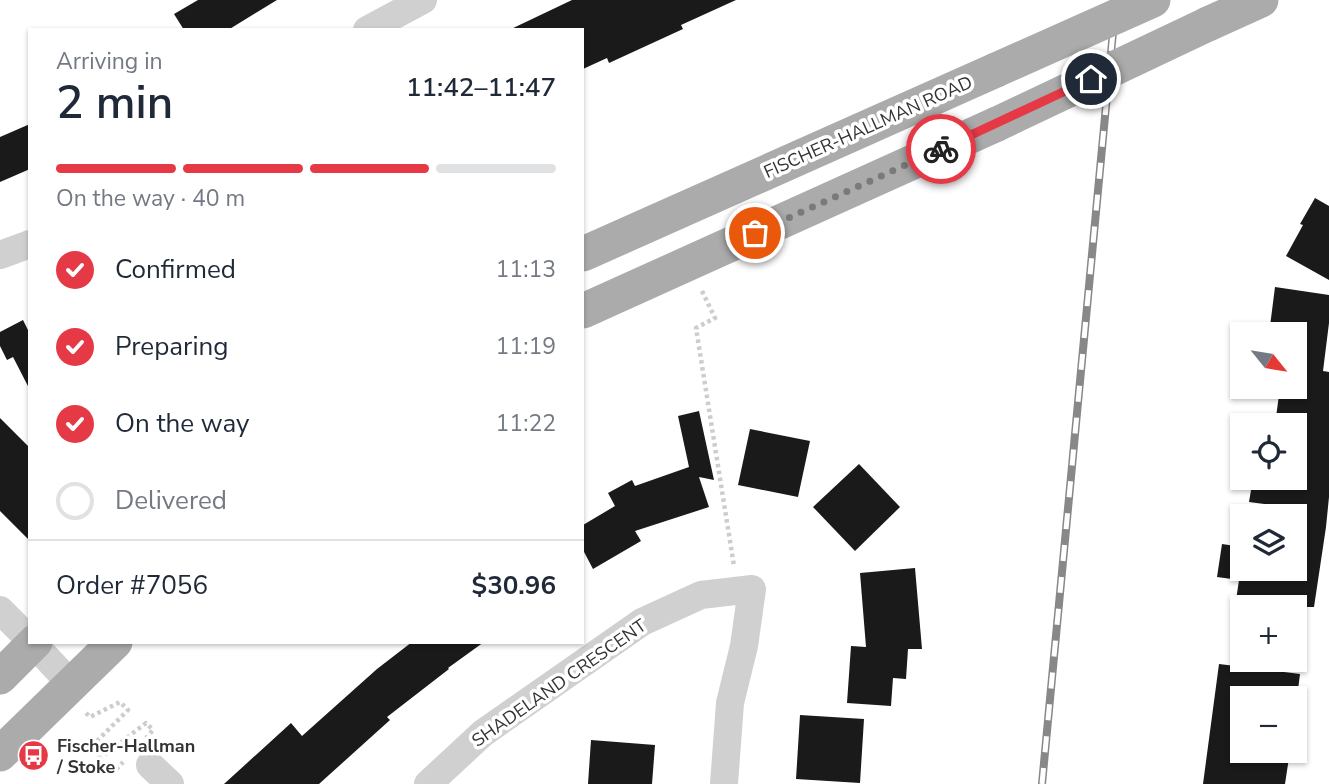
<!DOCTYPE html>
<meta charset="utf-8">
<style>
:root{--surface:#fff;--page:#f6f6f7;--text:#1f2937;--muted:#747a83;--line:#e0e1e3;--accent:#e63946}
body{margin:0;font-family:"Nunito Sans",sans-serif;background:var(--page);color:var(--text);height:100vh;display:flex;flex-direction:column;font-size:26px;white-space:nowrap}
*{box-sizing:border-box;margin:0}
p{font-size:23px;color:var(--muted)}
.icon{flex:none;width:38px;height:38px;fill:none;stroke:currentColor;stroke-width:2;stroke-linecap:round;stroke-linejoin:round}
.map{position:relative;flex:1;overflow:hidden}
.details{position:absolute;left:28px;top:28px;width:556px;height:616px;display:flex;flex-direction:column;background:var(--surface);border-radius:0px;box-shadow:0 2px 5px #0004}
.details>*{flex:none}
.needle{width:46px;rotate:120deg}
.fabs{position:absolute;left:1230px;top:322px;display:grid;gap:14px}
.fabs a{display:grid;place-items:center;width:77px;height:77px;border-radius:0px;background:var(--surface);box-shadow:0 2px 5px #0004;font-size:35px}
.pin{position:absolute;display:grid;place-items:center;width:60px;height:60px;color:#fff;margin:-30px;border:4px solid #fff;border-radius:50%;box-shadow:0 2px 7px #0007}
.courier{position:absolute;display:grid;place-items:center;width:70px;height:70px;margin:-35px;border:5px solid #e63946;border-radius:50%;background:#fff;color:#222;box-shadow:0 2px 9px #0007}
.headline em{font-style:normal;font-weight:600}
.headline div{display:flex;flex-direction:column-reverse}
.headline{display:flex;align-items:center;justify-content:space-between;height:119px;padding:0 28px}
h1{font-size:46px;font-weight:600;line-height:52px}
.bar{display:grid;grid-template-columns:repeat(4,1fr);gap:10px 7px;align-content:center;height:84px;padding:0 28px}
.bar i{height:9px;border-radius:5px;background:var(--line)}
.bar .active{background:var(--accent)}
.bar p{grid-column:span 4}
.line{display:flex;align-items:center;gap:18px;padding:0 28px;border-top:2px solid var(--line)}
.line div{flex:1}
ol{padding:0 28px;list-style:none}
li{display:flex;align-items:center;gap:21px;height:77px}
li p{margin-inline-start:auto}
li .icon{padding:7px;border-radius:50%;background:var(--accent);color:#fff;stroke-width:4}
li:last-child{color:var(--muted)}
li i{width:38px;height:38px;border:4px solid var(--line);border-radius:50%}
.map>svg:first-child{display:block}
.building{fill:#1a1a1a}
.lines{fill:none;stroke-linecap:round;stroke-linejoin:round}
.path{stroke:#cdcdcd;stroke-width:4.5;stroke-dasharray:3.5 3.5;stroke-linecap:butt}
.minor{stroke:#d0d0d0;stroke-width:28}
.major{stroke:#ababab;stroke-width:35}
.rail-casing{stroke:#888;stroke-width:8}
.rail{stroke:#fff;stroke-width:5;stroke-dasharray:16;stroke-linecap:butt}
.major-bridge{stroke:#ababab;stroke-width:35}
.done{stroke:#7a7a7a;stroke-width:7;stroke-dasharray:0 12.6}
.route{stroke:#e63946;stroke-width:9}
.labels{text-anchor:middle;stroke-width:7;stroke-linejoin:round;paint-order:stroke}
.street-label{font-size:18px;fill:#333;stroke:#fff}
.poi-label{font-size:18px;font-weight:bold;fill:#333;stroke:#fff;text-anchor:start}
</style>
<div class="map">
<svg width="1329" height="784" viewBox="0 0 1329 784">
<rect width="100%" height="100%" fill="#fff"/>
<!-- building -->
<g class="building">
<polygon points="198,0 277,0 228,30 184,30 174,14"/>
<polygon points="572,0 736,0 681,25 683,29 609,63 607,58 583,69 583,30 509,30"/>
<polygon points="30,124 30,169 0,182 0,137"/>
<polygon points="1315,198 1329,206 1329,280 1286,256 1303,225 1300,224"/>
<polygon points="1275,287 1329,295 1329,323 1323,371 1329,372 1329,497 1326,527 1314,607 1235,607 1239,580 1217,577 1222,544 1242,547 1242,569 1295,569 1295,508 1249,502 1253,478 1295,478 1295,425 1275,425 1280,387 1295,387 1295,334 1269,334"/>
<polygon points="23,320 30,334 30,390 13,357 7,360 0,346 0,332"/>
<polygon points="699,411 714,480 699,477 709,507 635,531 641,541 593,569 583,550 583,525 615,506 608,493 632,480 635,486 689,467 678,416"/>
<polygon points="0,418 30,448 30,541 0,511"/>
<polygon points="750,429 810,441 798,497 738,485"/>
<polygon points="859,464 900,507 855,551 813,507"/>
<polygon points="915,568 922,649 908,649 906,679 893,678 891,706 847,703 851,646 866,647 860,573"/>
<polygon points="412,642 484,642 448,668 449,669 387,717 390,720 319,784 224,784 291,723 302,736 377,669"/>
<polygon points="1219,664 1300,674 1297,698 1242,698 1242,751 1290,751 1285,784 1203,784"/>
<polygon points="800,715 864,719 860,783 796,779"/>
<polygon points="591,740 655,745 652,784 588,784"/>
</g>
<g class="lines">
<!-- path -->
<g class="path">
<polyline points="702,291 715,318 696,328 734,566"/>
<polyline points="86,713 90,717 120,702 128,710 93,745 99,759 113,773 123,762"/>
<polyline points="99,759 146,723 153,730 146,738"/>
</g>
<!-- minor -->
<g class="minor">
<polyline points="367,30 423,0"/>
<polyline points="0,255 30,244"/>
<polyline points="0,610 30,640"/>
<polyline points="32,642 71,684"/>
<polyline points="150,765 170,784"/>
<polyline points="428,784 483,733 642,622 701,595 752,589 744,646 730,703 724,784"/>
</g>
<!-- major -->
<g class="major">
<polyline points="1208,24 1261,0"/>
<polyline points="583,254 996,70"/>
<polyline points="583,311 997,124"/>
<polyline points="0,677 35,642"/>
<polyline points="0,754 115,642"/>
</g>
<defs>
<polyline id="rail" points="1042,784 1116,0"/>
</defs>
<!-- rail casing -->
<use href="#rail" class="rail-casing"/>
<!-- rail -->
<use href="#rail" class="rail"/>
<!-- major-bridge -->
<g class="major-bridge">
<polyline points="996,70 1153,0"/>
<polyline points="997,124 1208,24"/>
</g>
</g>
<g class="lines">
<!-- done -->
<polyline class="done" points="755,233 941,149"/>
<!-- route -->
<polyline class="route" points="941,149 1091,79"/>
</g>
<!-- icons -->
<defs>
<symbol id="bus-disc" viewBox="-11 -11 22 22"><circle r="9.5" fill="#e63946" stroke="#fff"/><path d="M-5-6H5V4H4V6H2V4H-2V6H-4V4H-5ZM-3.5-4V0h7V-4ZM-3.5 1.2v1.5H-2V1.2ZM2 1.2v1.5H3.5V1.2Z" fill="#fff"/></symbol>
</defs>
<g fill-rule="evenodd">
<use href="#bus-disc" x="16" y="738" width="35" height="35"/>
</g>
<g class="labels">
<!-- street labels -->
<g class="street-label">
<text transform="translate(868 127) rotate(-24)" y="6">FISCHER-HALLMAN ROAD</text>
<text transform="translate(559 683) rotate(-35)" y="6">SHADELAND CRESCENT</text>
</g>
<!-- poi labels -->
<g class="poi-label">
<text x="57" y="752">Fischer-Hallman<tspan x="57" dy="21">/ Stoke</tspan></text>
</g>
</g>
</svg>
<div class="fabs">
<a><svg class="needle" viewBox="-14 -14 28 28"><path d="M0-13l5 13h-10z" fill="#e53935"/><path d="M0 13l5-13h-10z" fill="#747a83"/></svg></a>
<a><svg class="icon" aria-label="locate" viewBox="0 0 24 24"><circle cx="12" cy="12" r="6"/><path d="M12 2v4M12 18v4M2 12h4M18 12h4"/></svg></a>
<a><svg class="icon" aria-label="layers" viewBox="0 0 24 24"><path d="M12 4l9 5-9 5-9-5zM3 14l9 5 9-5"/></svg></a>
<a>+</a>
<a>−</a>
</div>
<div class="pin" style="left:755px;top:233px;background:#ea580c"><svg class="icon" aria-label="bag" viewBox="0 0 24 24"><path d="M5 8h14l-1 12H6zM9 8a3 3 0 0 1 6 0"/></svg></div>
<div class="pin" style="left:1091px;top:79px;background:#1f2937"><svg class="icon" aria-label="home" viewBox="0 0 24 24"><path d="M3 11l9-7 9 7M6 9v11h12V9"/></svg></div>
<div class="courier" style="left:941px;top:149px"><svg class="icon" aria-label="bike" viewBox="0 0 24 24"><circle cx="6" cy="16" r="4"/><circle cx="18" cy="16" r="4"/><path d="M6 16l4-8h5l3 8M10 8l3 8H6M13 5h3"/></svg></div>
<section class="details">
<div class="headline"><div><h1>2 min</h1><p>Arriving in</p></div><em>11:42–11:47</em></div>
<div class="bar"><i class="active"></i><i class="active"></i><i class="active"></i><i></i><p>On the way · 40 m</p></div>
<ol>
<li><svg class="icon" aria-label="check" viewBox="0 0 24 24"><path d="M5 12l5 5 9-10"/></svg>Confirmed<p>11:13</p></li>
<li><svg class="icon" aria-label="check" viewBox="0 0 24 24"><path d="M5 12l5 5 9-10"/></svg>Preparing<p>11:19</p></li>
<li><svg class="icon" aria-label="check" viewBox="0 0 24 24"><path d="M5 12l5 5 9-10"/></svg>On the way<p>11:22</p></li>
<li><i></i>Delivered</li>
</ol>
<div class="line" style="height:91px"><div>Order #7056</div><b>$30.96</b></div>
</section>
</div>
